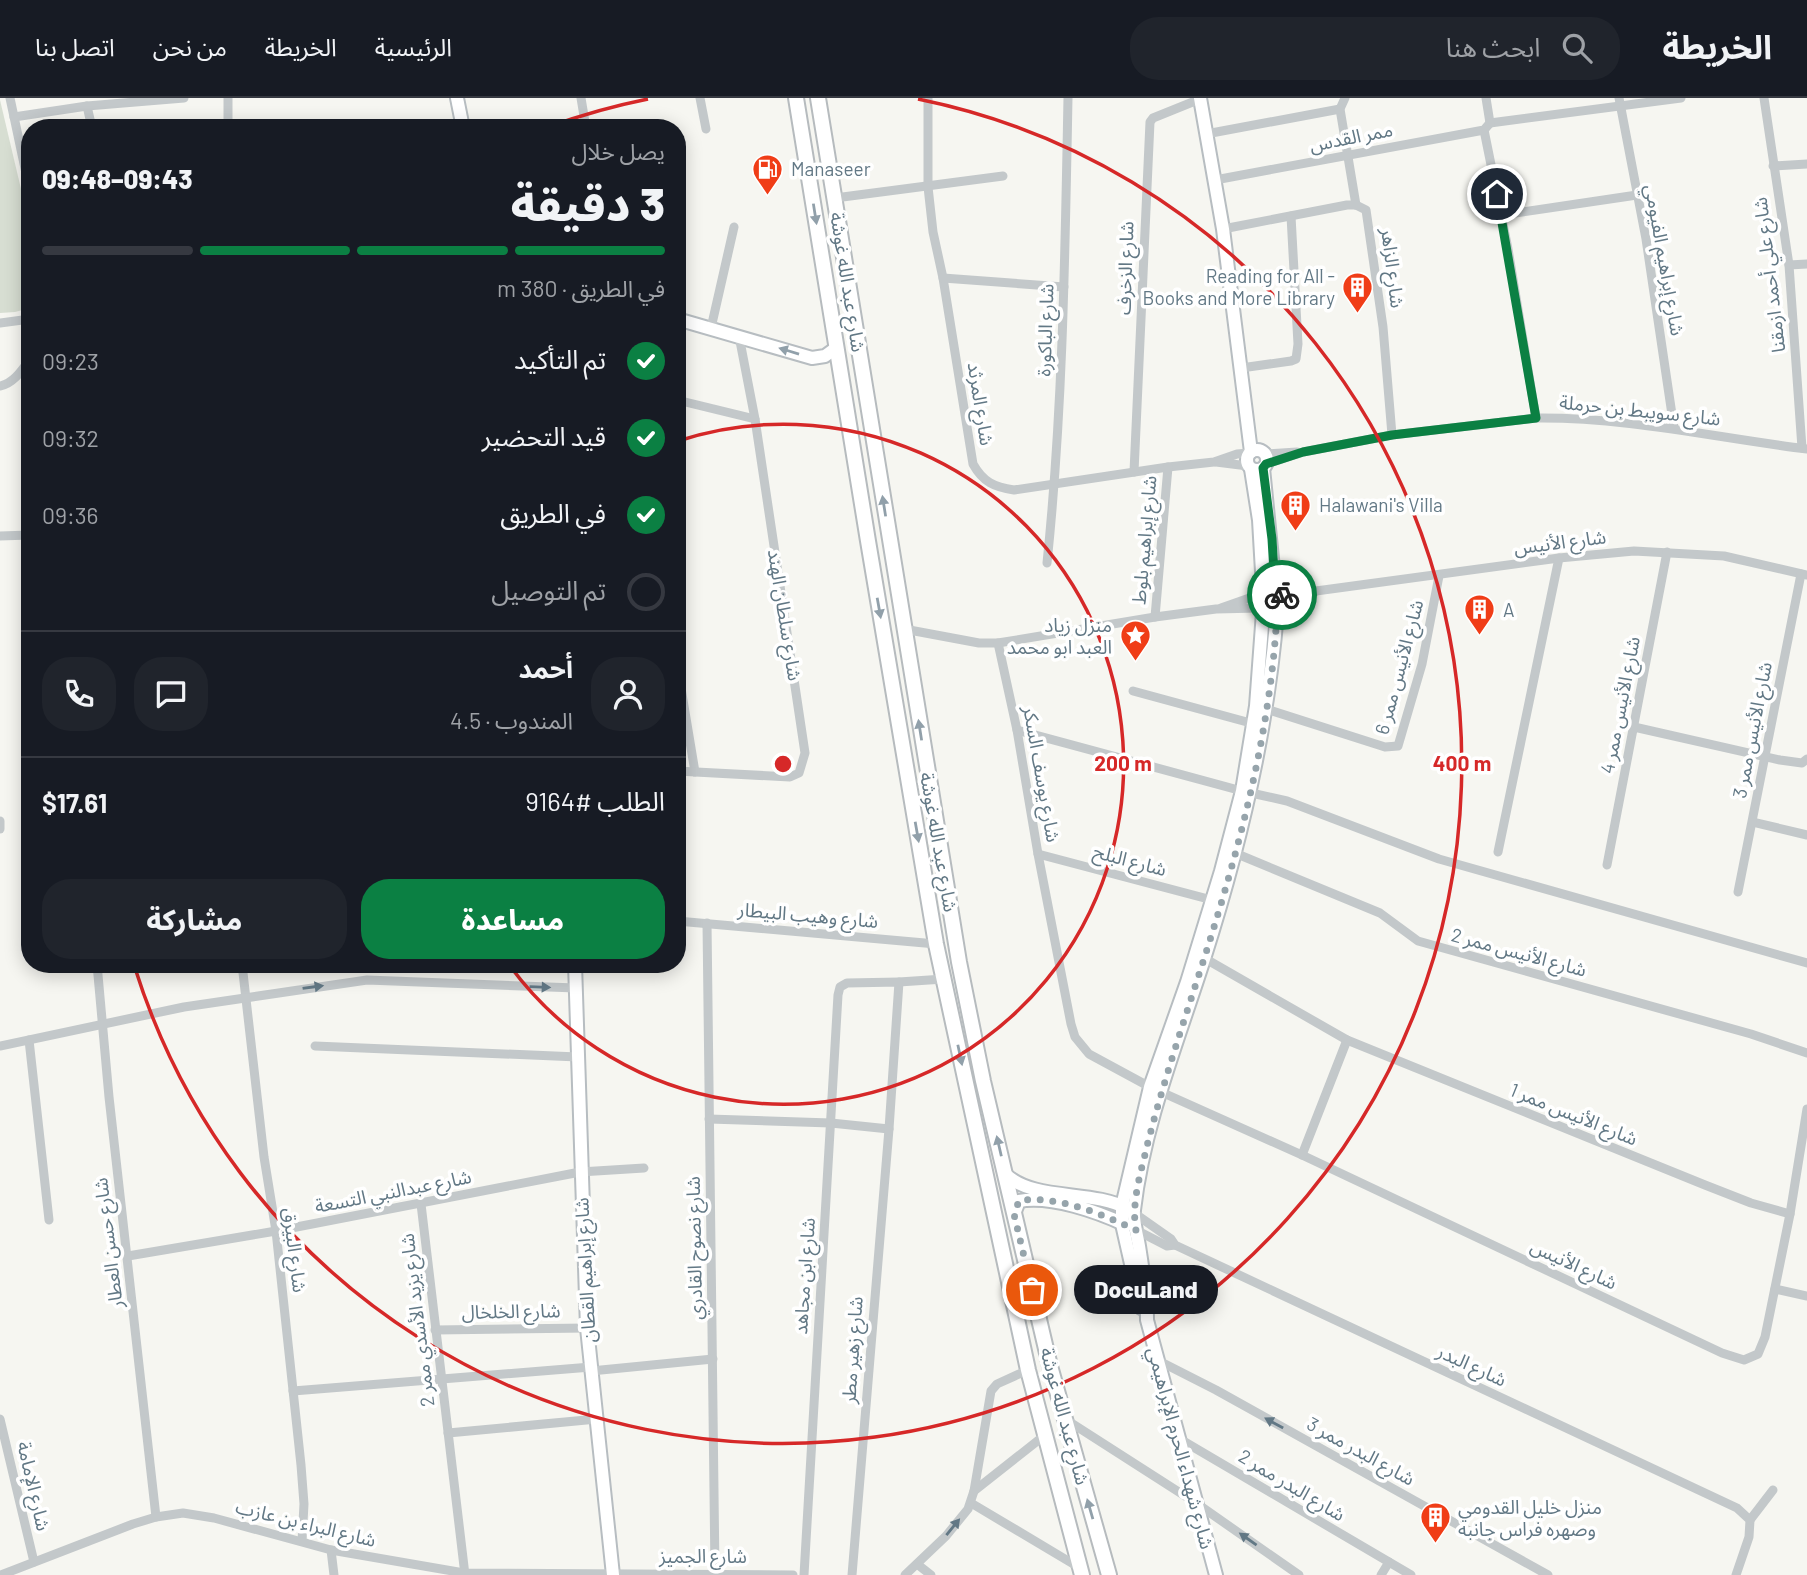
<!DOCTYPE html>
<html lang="ar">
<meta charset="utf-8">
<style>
:root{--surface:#171b24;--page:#20242c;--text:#f1f3f6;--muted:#9ea1a6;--line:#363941;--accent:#0b8043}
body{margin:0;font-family:Barlow,"Noto Sans Arabic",sans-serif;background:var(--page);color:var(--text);direction:rtl;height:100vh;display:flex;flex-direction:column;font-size:26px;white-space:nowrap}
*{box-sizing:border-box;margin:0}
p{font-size:23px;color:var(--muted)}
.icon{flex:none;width:38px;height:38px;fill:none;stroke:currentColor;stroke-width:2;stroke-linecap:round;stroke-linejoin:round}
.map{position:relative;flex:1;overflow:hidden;direction:ltr}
.sheet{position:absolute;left:21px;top:21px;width:665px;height:854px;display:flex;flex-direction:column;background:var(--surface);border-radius:28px;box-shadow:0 4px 18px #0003;direction:rtl}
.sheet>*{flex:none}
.pin{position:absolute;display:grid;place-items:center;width:60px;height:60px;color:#fff;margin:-30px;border:4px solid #fff;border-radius:50%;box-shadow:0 2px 7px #0007}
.courier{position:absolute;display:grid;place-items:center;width:70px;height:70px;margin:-35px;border:5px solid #0b8043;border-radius:50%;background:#fff;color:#222;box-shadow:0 2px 9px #0007}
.bubble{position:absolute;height:49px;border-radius:24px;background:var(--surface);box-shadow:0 4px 18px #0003;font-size:23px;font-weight:800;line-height:49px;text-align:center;direction:rtl}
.head em{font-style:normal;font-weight:800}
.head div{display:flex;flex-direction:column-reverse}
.head{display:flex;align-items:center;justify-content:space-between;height:119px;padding:0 21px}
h1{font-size:46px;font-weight:800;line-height:52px}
.bar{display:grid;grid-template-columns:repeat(4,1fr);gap:10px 7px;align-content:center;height:84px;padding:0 21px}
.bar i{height:9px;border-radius:5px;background:var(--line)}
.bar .on{background:var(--accent)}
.bar p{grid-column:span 4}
.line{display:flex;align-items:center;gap:18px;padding:0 21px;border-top:2px solid var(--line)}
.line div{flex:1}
.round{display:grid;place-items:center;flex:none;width:74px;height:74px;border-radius:28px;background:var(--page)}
ol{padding:0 21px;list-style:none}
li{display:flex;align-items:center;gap:21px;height:77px}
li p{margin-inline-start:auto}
li .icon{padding:7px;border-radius:50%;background:var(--accent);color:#fff;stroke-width:4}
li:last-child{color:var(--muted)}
li i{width:38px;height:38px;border:4px solid var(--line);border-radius:50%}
.primary-button{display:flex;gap:14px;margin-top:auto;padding:14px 21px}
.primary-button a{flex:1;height:80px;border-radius:28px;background:var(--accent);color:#fff;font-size:28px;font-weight:800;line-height:80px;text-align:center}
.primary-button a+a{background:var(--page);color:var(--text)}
header{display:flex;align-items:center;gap:42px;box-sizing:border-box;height:98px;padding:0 35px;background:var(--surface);border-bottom:2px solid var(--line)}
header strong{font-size:33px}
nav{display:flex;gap:38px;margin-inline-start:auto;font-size:24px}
.search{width:490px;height:63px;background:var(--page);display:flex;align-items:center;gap:18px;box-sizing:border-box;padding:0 24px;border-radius:28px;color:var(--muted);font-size:26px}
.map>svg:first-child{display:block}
.green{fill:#d7ded2}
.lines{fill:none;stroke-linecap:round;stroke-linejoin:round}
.secondary-casing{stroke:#b7bdc1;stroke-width:16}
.primary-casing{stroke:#b6bbbe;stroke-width:18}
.street{stroke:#c3c8ca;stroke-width:9}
.secondary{stroke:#fff;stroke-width:12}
.primary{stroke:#fff;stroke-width:14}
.oneway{fill:#91a0aa}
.oneway2{fill:#627885}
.done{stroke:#96a4ab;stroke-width:7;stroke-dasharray:0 12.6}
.route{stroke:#0b8043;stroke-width:9}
.ring{fill:none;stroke:#d62828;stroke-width:3.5}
.labels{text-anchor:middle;stroke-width:7;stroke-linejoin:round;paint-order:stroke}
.street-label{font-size:19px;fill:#627885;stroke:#fff}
.poi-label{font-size:19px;fill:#627885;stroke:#fff;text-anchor:start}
.centre{fill:#d62828;stroke:#fff;stroke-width:3.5}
.ring-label{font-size:21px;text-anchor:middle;font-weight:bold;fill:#d62828;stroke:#fff;stroke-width:7;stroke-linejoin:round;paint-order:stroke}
</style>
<header>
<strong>الخريطة</strong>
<div class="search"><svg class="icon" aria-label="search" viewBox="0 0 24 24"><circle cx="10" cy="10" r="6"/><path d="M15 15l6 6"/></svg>ابحث هنا</div>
<nav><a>الرئيسية</a><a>الخريطة</a><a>من نحن</a><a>اتصل بنا</a></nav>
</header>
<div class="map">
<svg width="1807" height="1477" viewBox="0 0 1807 1477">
<rect width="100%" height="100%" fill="#f6f6f1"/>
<!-- green -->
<polygon class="green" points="0,2 30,129 30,210 15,214 0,215"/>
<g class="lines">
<defs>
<g id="secondary">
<polyline points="457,0 463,30"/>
<polyline points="1200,0 1223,131 1251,354"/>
<polyline points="677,221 812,260 825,258 836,250"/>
<circle cx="1257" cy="362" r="10"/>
<polyline points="1263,370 1275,490"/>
<polyline points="1251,371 1259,422 1263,491"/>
<circle cx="1270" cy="502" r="13"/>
<polyline points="575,866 587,1230 613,1477"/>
<path d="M1005 1076C1035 1104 1092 1091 1128 1111"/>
<path d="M1014 1116 1019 1103C1051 1097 1098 1114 1126 1127"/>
<polyline points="1141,1210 1122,1126 1122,1108 1150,989 1187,884 1221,773 1242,693 1256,608 1263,514"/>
<path d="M1216 1477 1147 1222C1147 1198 1143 1173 1139 1148 1137 1136 1133 1124 1134 1112 1144 1026 1178 943 1204 861 1240 748 1268 633 1277 514"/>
</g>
<g id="primary">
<polyline points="796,0 868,443 936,846 1028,1272 1082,1477"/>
<polyline points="818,0 959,864 983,983 1050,1268 1109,1477"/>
</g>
</defs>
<!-- secondary casing -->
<use href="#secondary" class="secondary-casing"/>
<!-- primary casing -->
<use href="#primary" class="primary-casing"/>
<!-- street -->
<g class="street">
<polyline points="10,0 30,94"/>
<polyline points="581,0 586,30"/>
<polyline points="700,0 706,31"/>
<path d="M928 0V89L933 134 943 180 973 366C983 384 994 389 1014 392L1168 369 1214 364 1237 356 1249 355"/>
<polyline points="1345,0 1340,11 1356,107"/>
<polyline points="1486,0 1490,25"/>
<polyline points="1619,0 1646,141 1674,330"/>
<polyline points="1764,0 1789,167 1802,350"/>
<polyline points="87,8 92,30"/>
<polyline points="14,19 87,8 184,0"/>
<polyline points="1490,25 1681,0"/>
<polyline points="228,30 228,0"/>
<polyline points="1484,32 1508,151 1536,320"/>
<polyline points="1206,36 1340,11"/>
<polyline points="1773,68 1807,66"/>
<polyline points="1215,82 1484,32 1490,25"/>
<polyline points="835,100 1003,78"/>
<polyline points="1502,117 1637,97"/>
<polyline points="1223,131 1347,107 1356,107 1366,112 1383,229 1392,337"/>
<polyline points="1789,167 1807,166"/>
<polyline points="943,180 1064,189"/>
<polyline points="0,225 30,221"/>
<polyline points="711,230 734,129"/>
<polyline points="1241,270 1291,263 1296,261 1298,246 1291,118"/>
<path d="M0 288C14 285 22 272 30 261"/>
<polyline points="677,302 755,321"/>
<polyline points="1265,356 1297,354"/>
<polyline points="1216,364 1248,368"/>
<path d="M1266 366 1303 354 1392 337 1536 320C1627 319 1717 340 1807 351"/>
<polyline points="1134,374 1150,24 1153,20 1200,1"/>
<polyline points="0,438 30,437"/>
<path d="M1047 465C1063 311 1065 155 1068 0"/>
<polyline points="1280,494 1301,491 1316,493 1559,460 1634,453 1724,458 1807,477"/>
<polyline points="1282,507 1316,493"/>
<polyline points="1221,510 1258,497"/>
<polyline points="1155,519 1168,369"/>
<polyline points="904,531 979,545 998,545 1155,519 1216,511 1259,510"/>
<polyline points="998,545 1017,632 1038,756 1071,926 1075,939 1089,956 1150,989 1302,1057 1722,1255 1744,1262 1758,1256 1765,1239 1790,1116 1807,1011"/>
<polyline points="677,566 695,674"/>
<polyline points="1133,593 1258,627"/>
<polyline points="1260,609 1385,649 1398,648 1422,566 1439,478"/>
<polyline points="1634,629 1780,662 1802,665 1807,661"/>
<polyline points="1017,632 1242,693 1287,703 1439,761 1807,865"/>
<polyline points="677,673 790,679 799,675 805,655 755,321 739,238"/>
<polyline points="0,723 0,731"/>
<polyline points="1753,724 1807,737"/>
<polyline points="1230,753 1380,815 1418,843 1751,936 1807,955"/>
<polyline points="1498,754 1559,460"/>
<polyline points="1038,756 1212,802"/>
<polyline points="1607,767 1667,454"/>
<polyline points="1738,794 1801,476"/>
<polyline points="677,823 936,846"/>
<polyline points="707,825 715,1475"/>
<polyline points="1204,860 1347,942 1705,1087 1751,1105 1790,1116"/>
<polyline points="97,866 109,999 156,1419"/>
<polyline points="242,866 264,1059 276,1133 301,1367 304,1406 302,1443"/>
<polyline points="899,884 944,881"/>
<polyline points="29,942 49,1122"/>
<polyline points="0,948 184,909 367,882 576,890"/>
<polyline points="315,948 578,959"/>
<polyline points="709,1021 831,1025 889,1031"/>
<polyline points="1302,1057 1347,942"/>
<polyline points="421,1106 465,1477"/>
<polyline points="1134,1115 1171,1141 1175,1147 1737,1410 1750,1422 1749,1439 1736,1477"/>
<polyline points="1136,1132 1167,1148 1175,1147"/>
<polyline points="128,1158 276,1133 580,1074 644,1070"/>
<polyline points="1775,1191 1807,1198"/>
<polyline points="435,1232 587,1230"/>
<polyline points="1157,1262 1216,1292 1548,1477"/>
<polyline points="591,1273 713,1261"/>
<polyline points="293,1293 591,1269"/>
<polyline points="0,1321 34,1464"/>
<polyline points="1065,1321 1196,1405 1299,1477"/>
<polyline points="448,1335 597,1321"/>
<polyline points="1178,1340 1411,1477"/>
<polyline points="974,1393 1045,1337"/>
<polyline points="971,1405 1080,1470"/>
<polyline points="1750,1422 1773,1392"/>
<polyline points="331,1452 334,1477"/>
<polyline points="917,1466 931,1477"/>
<polyline points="1,1477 133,1426 156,1419 183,1415 214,1420 331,1452 464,1475 793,1477"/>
<polyline points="804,1477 838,897 840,889 847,885 899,884 889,1031 852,1477"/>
<polyline points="905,1477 946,1438 968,1411 974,1393 991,1293 997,1286 1028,1272"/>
<polyline points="1381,1477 1389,1464"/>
</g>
<!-- secondary -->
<use href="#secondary" class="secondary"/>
<!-- primary -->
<use href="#primary" class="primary"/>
</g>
<!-- one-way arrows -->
<defs><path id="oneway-solid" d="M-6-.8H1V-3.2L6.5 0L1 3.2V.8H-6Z" transform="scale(1.75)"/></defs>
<g class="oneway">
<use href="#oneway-solid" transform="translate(815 116) rotate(81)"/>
<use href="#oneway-solid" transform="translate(789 253) rotate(-163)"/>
<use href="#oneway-solid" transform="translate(884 408) rotate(-99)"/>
<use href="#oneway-solid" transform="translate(879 510) rotate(80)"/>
<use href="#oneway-solid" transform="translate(920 632) rotate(-99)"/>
<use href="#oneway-solid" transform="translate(917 734) rotate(80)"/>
<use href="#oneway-solid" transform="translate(960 957) rotate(78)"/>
<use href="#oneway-solid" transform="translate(999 1048) rotate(-103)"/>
<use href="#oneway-solid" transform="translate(1090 1411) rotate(-106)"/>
</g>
<g class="oneway2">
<use href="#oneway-solid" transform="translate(313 889) rotate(-8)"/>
<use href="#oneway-solid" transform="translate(540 889) rotate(2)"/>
<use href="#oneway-solid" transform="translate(1274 1325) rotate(-151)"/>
<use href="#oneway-solid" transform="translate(953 1429) rotate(-51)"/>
<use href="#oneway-solid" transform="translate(1248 1441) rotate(-145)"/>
</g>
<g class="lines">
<!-- done -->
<path class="done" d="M1032 1192 1014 1116 1019 1103C1055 1096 1104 1117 1136 1132 1131 1105 1141 1074 1147 1048 1163 985 1184 923 1204 861 1240 748 1271 632 1277 514L1282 507V497"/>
<!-- route -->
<polyline class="route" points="1282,497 1275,490 1272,441 1263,370 1266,366 1303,354 1392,337 1536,320 1497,96"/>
</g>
<!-- distance rings -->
<g class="ring">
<path d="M678 343A340 340 0 1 1 510 868"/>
<path d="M551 28A679 679 0 0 1 648 1M918 1A679 679 0 1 1 135 870"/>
</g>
<!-- icons -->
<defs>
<symbol id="fuel-pin" viewBox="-11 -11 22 30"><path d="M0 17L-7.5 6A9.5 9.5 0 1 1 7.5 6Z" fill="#f03d17" stroke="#fff"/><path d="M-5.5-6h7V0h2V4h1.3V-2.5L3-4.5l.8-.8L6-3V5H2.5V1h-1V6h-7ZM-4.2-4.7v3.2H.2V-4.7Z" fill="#fff"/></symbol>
<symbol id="building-pin" viewBox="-11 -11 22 30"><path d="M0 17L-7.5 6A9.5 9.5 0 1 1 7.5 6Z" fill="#f03d17" stroke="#fff"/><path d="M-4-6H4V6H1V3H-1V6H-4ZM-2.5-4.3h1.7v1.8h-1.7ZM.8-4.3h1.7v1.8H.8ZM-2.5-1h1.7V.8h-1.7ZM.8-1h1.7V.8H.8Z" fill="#fff"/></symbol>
<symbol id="sight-pin" viewBox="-11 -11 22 30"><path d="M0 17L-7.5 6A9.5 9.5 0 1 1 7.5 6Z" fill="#f03d17" stroke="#fff"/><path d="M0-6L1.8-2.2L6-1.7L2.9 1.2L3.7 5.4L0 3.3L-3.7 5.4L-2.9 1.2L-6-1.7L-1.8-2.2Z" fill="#fff"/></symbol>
</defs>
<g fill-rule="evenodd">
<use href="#fuel-pin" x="750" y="54" width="35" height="47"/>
<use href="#building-pin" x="1340" y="172" width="35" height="47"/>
<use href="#building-pin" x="1278" y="390" width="35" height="47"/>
<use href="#building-pin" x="1462" y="494" width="35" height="47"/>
<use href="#sight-pin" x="1118" y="520" width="35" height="47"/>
<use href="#building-pin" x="1418" y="1402" width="35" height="47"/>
</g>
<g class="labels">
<!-- street labels -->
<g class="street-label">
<text transform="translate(1351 39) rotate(-11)" y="7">ممر القدس</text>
<text transform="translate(1665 162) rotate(80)" y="7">شارع إبراهيم الفيومي</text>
<text transform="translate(1125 170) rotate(-88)" y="7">شارع الزخرف</text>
<text transform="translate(1393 170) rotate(83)" y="7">شارع الزاهر</text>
<text transform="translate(1769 177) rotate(-97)" y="7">شارع علي أحمد ازمقنا</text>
<text transform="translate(848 184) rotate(81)" y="7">شارع عبد الله غوشة</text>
<text transform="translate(1045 232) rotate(-88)" y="7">شارع الباكورة</text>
<text transform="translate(981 306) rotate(81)" y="7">شارع المرثد</text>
<text transform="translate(1640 312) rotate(6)" y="7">شارع سويبط بن حرملة</text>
<text transform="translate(1144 442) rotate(-85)" y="7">شارع إبراهيم بلوط</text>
<text transform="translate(1560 444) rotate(-7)" y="7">شارع الأنيس</text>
<text transform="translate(785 517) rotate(81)" y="7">شارع سلطان الهند</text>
<text transform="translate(1399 569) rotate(-75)" y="7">شارع الأنيس ممر 6</text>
<text transform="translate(1620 607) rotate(-79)" y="7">شارع الأنيس ممر 4</text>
<text transform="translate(1752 632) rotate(-79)" y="7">شارع الأنيس ممر 3</text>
<text transform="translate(1042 676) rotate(80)" y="7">شارع يوسف السكر</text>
<text transform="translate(939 744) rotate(80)" y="7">شارع عبد الله غوشة</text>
<text transform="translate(1130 762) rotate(15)" y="7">شارع البلح</text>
<text transform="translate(808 817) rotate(5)" y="7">شارع وهيب البيطار</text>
<text transform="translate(1519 854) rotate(15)" y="7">شارع الأنيس ممر 2</text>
<text transform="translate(1574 1016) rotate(22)" y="7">شارع الأنيس ممر 1</text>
<text transform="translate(393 1093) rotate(-11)" y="7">شارع عبدالنبي التسعة</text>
<text transform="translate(108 1145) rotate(-97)" y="7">شارع حسن العطار</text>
<text transform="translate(694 1150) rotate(-91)" y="7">شارع نصوح القادري</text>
<text transform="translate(295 1152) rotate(83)" y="7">شارع البيرق</text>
<text transform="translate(1574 1166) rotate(25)" y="7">شارع الأنيس</text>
<text transform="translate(585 1172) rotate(-93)" y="7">شارع إبراهيم القطان</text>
<text transform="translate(804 1178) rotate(-86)" y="7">شارع ابن مجاهد</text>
<text transform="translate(511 1213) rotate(-1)" y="7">شارع الخلخال</text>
<text transform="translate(417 1222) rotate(-97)" y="7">شارع يزيد الأسدي ممر 2</text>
<text transform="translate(852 1252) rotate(-86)" y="7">شارع زهير مطر</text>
<text transform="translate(1472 1267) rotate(25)" y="7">شارع البدر</text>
<text transform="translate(1065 1318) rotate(75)" y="7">شارع عبد الله غوشة</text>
<text transform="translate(1181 1350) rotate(75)" y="7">شارع شهداء الحرم الإبراهيمي</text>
<text transform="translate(1361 1353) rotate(29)" y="7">شارع البدر ممر 3</text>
<text transform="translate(1292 1387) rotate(31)" y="7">شارع البدر ممر 2</text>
<text transform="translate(34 1388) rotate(77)" y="7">شارع الإمامة</text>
<text transform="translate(306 1425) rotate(14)" y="7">شارع البراء بن عازب</text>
<text x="703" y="1465">شارع الجميز</text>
</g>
<!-- poi labels -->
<g class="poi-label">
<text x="791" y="78">Manaseer</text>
<text x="1335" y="185" text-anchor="end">Reading for All -<tspan x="1335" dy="22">Books and More Library</tspan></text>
<text x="1319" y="414">Halawani's Villa</text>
<text x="1503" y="519">A</text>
<text x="1112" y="534" text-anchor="end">منزل زياد<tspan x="1112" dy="22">العبد ابو محمد</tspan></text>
<text x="1458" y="1416">منزل خليل القدومي<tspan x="1458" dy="22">وصهره فراس جانبه</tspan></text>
</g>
</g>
<circle cx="783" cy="666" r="10" class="centre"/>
<g class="ring-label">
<text x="1123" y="673">200 m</text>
<text x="1462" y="673">400 m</text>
</g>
</svg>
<div class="pin" style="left:1032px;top:1192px;background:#ea580c"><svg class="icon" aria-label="bag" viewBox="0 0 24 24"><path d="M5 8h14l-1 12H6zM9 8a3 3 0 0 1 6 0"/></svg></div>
<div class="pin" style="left:1497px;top:96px;background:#1f2937"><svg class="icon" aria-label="home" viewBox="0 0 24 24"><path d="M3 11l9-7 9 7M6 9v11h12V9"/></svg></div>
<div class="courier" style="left:1282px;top:497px"><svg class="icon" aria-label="bike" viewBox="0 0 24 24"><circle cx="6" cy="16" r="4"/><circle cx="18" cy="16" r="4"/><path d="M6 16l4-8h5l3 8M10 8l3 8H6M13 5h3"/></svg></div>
<div class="bubble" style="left:1074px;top:1167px;width:144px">DocuLand</div>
<section class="sheet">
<div class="head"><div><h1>3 دقيقة</h1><p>يصل خلال</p></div><em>09:43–09:48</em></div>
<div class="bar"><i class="on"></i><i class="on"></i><i class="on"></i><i></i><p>في الطريق · 380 m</p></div>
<ol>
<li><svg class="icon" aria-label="check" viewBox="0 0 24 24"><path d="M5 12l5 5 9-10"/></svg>تم التأكيد<p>09:23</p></li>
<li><svg class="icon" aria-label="check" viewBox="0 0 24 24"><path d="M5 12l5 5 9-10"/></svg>قيد التحضير<p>09:32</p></li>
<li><svg class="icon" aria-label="check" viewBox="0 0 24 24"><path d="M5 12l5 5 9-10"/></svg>في الطريق<p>09:36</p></li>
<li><i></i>تم التوصيل</li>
</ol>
<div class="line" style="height:126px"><a class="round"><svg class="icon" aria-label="person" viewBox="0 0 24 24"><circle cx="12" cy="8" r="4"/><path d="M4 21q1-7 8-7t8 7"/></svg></a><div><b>أحمد</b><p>المندوب · 4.5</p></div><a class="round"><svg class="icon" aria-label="chat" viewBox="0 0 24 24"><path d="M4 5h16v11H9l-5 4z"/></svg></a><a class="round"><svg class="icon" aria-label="phone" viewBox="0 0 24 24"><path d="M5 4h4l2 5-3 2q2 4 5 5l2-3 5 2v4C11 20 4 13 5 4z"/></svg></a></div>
<div class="line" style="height:91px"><div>الطلب #9164</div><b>$17.61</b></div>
<div class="primary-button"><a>مساعدة</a><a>مشاركة</a></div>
</section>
</div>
